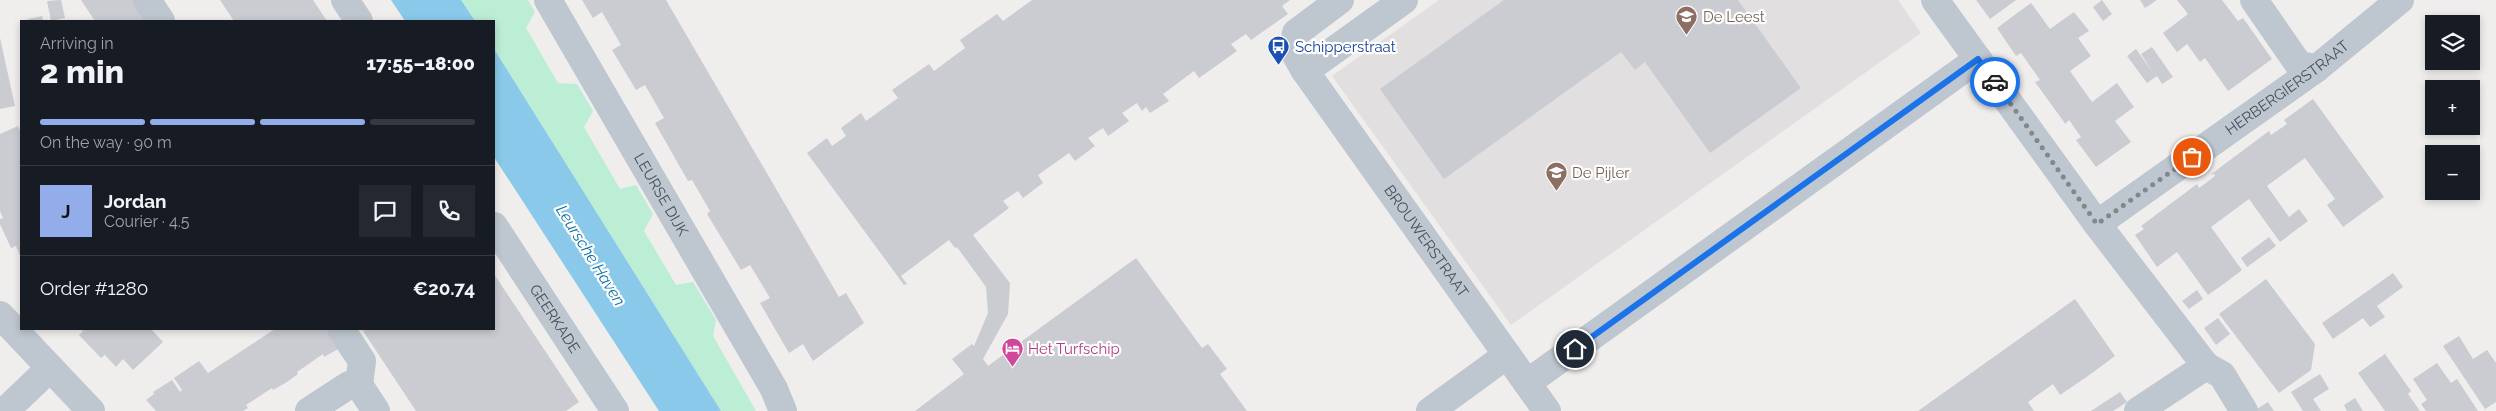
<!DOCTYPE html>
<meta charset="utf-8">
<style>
:root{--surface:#171b24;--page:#242831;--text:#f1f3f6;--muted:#9ea1a6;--line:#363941;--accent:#92ade9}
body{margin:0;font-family:Raleway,sans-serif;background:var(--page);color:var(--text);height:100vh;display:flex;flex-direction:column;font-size:19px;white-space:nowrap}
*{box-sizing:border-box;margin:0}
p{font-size:16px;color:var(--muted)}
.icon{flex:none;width:28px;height:28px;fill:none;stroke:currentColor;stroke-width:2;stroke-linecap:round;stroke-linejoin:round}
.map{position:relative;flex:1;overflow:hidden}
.details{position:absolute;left:20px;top:20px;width:475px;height:310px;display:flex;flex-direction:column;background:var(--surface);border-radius:0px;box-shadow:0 2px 8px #0003}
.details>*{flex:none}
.tools{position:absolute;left:2425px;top:15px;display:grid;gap:10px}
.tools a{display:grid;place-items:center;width:55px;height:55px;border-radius:0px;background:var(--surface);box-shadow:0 2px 8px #0003;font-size:25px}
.pin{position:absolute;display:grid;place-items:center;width:42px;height:42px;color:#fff;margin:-21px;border:2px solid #fff;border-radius:50%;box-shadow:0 1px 5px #0007}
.courier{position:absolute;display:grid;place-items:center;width:50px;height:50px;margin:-25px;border:4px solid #1a73e8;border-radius:50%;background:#fff;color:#222;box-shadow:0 1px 6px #0007}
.summary em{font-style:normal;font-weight:800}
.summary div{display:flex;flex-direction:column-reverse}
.summary{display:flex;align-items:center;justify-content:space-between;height:85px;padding:0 20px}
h1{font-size:32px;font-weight:800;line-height:38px}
.bar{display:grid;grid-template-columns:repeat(4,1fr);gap:8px 5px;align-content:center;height:60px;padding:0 20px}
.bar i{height:6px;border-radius:4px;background:var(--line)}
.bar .active{background:var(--accent)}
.bar p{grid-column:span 4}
.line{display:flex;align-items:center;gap:12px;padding:0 20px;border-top:1px solid var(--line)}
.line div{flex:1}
.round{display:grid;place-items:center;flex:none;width:52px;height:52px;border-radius:0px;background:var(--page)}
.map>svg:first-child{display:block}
.education{fill:#e1dfdf}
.green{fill:#bcedd5}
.water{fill:#8ac9e9}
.building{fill:#caccd2}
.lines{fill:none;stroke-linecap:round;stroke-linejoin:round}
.minor{stroke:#bec6cf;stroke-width:28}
.done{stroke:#82868d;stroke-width:5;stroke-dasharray:0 9}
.route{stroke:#1a73e8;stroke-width:6}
.labels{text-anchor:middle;stroke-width:4.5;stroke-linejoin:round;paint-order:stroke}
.education-label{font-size:15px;fill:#785e54;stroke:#fff;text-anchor:start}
.transit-label{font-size:15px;fill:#164399;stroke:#fff;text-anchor:start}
.street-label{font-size:15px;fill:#464e5a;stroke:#fff}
.hotel-label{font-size:15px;fill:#b23c85;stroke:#fff;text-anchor:start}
.water-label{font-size:16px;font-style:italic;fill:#1072a3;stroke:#fff}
</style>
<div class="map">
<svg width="2496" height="411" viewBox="0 0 2496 411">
<rect width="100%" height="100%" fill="#f0eded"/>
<!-- education -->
<polygon class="education" points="1439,0 1898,0 1921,33 1511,325 1332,76"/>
<!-- green -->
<polygon class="green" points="461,0 528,0 535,12 526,28 558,83 577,84 593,111 584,127 620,189 636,185 653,214 644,231 676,285 693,282 716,320 713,336 756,411 721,411 494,49 494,21 475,21"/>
<!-- water -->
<g class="water">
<polygon points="391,0 461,0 475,21 405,21"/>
<polygon points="494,49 721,411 659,411 494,157"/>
</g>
<!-- building -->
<g class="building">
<polygon points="61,0 65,18 51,21 47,1"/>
<polygon points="81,0 139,0 152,21 95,21"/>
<polygon points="220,0 313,0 327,21 234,21"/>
<polygon points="582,0 666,0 839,297 846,293 864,323 813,361 803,344 789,353 760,303 770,298 750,265 741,270 707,214 710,211 692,180 688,181 655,123 664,118 645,85 636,90 612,50 621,45 602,12 593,18"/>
<polygon points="1032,0 1290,0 1282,6 1288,14 1251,40 1246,34 1231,44 1237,51 1199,78 1194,71 1163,94 1169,101 1150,113 1146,107 1142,111 1137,103 1122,113 1129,121 1108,136 1103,128 1088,138 1095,146 1075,161 1069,153 1038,175 1043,183 1023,198 1018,191 1003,201 1009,208 973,235 1010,283 1008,314 983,359 988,366 1136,258 1202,348 1208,344 1227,369 1220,374 1247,411 915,411 964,374 952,359 972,344 974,346 988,313 986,287 957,247 955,248 949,240 901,276 907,284 904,285 807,153 827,138 832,146 846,136 841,128 861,113 866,121 898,98 892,90 929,64 934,71 965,48 960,40 997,14 1003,21"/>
<polygon points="1504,0 1738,0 1801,88 1710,153 1645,62 1635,70 1621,52 1444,179 1380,89"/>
<polygon points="1976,0 2016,0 1990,19"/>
<polygon points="2102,0 2112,14 2103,21 2093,7"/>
<polygon points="2140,0 2157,0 2145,8"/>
<polygon points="2177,0 2222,0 2238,21 2243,18 2272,59 2228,91 2205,58 2200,62 2187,44 2177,52 2163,33 2188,14"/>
<polygon points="2031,3 2050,29 2074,12 2089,31 2078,38 2091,56 2070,71 2092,102 2117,83 2134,107 2115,121 2131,142 2096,167 2076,140 2081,137 2069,120 2065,124 2064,122 2035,82 2040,80 2033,70 2021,53 2016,56 1997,28"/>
<polygon points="42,16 43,21 29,21 28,19"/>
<polygon points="0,38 15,106 0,109"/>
<polygon points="2152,47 2173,77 2162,84 2157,76 2147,83 2127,56 2136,49 2154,74 2141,54"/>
<polygon points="2313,99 2384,197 2343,227 2327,205 2335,199 2305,158 2267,186 2289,217 2299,209 2308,221 2280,242 2249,199 2211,227 2242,270 2225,283 2208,295 2177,252 2157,267 2135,235 2144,229 2141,226 2197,184 2199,188 2215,176 2214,174 2210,175 2269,131 2271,135 2287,124 2284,120"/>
<polygon points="18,126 21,133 21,258 16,246 11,248 0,224 0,219 3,218 0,211 0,134"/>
<polygon points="2269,237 2276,246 2247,267 2241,258"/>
<polygon points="2393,273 2403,287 2377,306 2385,317 2370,327 2363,318 2333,339 2322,323 2352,302 2356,307 2352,302"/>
<polygon points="494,274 579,402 566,411 416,411 363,331 368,329 494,329"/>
<polygon points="2266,279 2315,344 2311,370 2279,393 2219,314"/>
<polygon points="2197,290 2203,299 2189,309 2182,301"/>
<polygon points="2075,299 2115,356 2088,376 2060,395 2053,384 2028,402 2034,411 1918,411"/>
<polygon points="2218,318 2230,334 2216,345 2204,328"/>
<polygon points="81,329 151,329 163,342 133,370 123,359 116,367 105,355 101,358 79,335 83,331"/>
<polygon points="275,329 327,329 340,348 324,357 323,354 297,372 298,374 287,382 273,390 272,388 246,405 248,408 243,411 156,411 146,400 154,394 153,392 172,380 180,392 182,390 174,378 199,361 208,373"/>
<polygon points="2459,336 2473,359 2487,350 2496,363 2496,402 2485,409 2443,346"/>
<polygon points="2385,354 2411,391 2408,394 2420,411 2385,411 2358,373"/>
<polygon points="2437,363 2451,383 2457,379 2478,411 2426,411 2421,404 2427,400 2413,379"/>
<polygon points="2320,374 2329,389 2313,399 2321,411 2303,411 2291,392"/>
<polygon points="2120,392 2127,402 2113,411 2091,411"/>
<polygon points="2355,398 2363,411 2347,411 2344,405"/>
<polygon points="2268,402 2274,411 2258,411 2257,409"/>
</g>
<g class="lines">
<!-- minor -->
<g class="minor">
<polyline points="147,0 161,21"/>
<polyline points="345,0 359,21"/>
<path id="s1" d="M548 0 774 389 783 411"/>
<polyline points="1340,0 1296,33 1293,50 1305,71 1404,0"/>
<polyline points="1935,0 2097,224 2206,366 2138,411"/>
<polyline points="2254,0 2299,65 2317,68"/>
<path id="s2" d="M1305 71 1547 411"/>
<path id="s3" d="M2097 224 2317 68 2400 0"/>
<path id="s4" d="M494 226 615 411"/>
<polyline points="0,315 91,411"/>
<polyline points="341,329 362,361 359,385"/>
<polyline points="2206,366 2222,375 2244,411"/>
<polyline points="1527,383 1978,59"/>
<polyline points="5,411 49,369"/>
<polyline points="309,411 349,385 359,385 376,411"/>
<polyline points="1430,411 1507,355"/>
</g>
</g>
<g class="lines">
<!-- done -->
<polyline class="done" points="1995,82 2097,224 2192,157"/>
<!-- route -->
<polyline class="route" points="1575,349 1978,59 1995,82"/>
</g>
<!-- icons -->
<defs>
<symbol id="school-pin" viewBox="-11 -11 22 30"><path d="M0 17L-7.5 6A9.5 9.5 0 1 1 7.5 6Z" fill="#8d6e63" stroke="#fff"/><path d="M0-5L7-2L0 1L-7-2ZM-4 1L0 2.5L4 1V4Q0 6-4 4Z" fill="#fff"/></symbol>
<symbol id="bus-pin" viewBox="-11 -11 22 30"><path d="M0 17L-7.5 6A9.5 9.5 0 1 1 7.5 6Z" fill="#1a4fb4" stroke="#fff"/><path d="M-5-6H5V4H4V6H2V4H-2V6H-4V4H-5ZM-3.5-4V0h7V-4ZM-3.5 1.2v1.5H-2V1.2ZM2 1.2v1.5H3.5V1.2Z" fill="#fff"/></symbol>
<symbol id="hotel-pin" viewBox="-11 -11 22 30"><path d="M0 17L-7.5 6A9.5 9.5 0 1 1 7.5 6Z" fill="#d1479c" stroke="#fff"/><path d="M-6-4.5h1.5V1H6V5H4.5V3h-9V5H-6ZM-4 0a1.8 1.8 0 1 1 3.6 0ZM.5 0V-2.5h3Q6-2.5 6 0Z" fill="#fff"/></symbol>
</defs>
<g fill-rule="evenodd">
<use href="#school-pin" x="1674" y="4" width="25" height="34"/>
<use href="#bus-pin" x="1266" y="34" width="25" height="34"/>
<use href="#school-pin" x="1544" y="160" width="25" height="34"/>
<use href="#hotel-pin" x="1000" y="336" width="25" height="34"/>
</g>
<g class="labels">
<!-- education labels -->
<g class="education-label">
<text x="1703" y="22">De Leest</text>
<text x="1572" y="178">De Pijler</text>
</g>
<!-- transit labels -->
<g class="transit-label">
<text x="1295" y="52">Schipperstraat</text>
</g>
<!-- street labels -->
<g class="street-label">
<text dy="5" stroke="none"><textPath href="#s3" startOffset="234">HERBERGIERSTRAAT</textPath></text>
<text dy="5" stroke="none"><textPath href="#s1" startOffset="225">LEURSE DIJK</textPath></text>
<text dy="5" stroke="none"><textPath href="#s2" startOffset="209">BROUWERSTRAAT</textPath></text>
<text dy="5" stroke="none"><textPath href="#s4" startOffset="111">GEERKADE</textPath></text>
</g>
<!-- hotel labels -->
<g class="hotel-label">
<text x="1028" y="354">Het Turfschip</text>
</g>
<!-- water labels -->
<g class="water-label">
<text transform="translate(591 255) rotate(58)" y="6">Leursche Haven</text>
</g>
</g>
</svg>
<div class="tools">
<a><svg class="icon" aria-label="layers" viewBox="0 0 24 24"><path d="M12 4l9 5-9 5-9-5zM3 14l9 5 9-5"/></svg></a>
<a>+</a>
<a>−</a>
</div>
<div class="pin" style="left:2192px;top:157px;background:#ea580c"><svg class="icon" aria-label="bag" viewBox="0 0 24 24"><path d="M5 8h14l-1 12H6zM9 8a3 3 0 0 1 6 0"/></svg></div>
<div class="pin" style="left:1575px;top:349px;background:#1f2937"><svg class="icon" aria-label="home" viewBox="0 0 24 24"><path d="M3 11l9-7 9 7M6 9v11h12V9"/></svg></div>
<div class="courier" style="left:1995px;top:82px"><svg class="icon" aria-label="car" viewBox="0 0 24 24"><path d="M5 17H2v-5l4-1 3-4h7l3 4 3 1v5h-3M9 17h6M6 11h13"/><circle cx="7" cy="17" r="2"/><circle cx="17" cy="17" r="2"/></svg></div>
<section class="details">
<div class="summary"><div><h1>2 min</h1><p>Arriving in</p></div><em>17:55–18:00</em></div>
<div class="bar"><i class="active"></i><i class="active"></i><i class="active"></i><i></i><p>On the way · 90 m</p></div>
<div class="line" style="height:90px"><b class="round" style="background:var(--accent);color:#111">J</b><div><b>Jordan</b><p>Courier · 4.5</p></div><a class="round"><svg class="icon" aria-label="chat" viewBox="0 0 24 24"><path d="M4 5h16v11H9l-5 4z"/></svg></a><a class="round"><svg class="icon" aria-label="phone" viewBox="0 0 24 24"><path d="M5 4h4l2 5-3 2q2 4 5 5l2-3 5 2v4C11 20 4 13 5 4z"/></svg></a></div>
<div class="line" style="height:65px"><div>Order #1280</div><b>€20.74</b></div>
</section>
</div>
